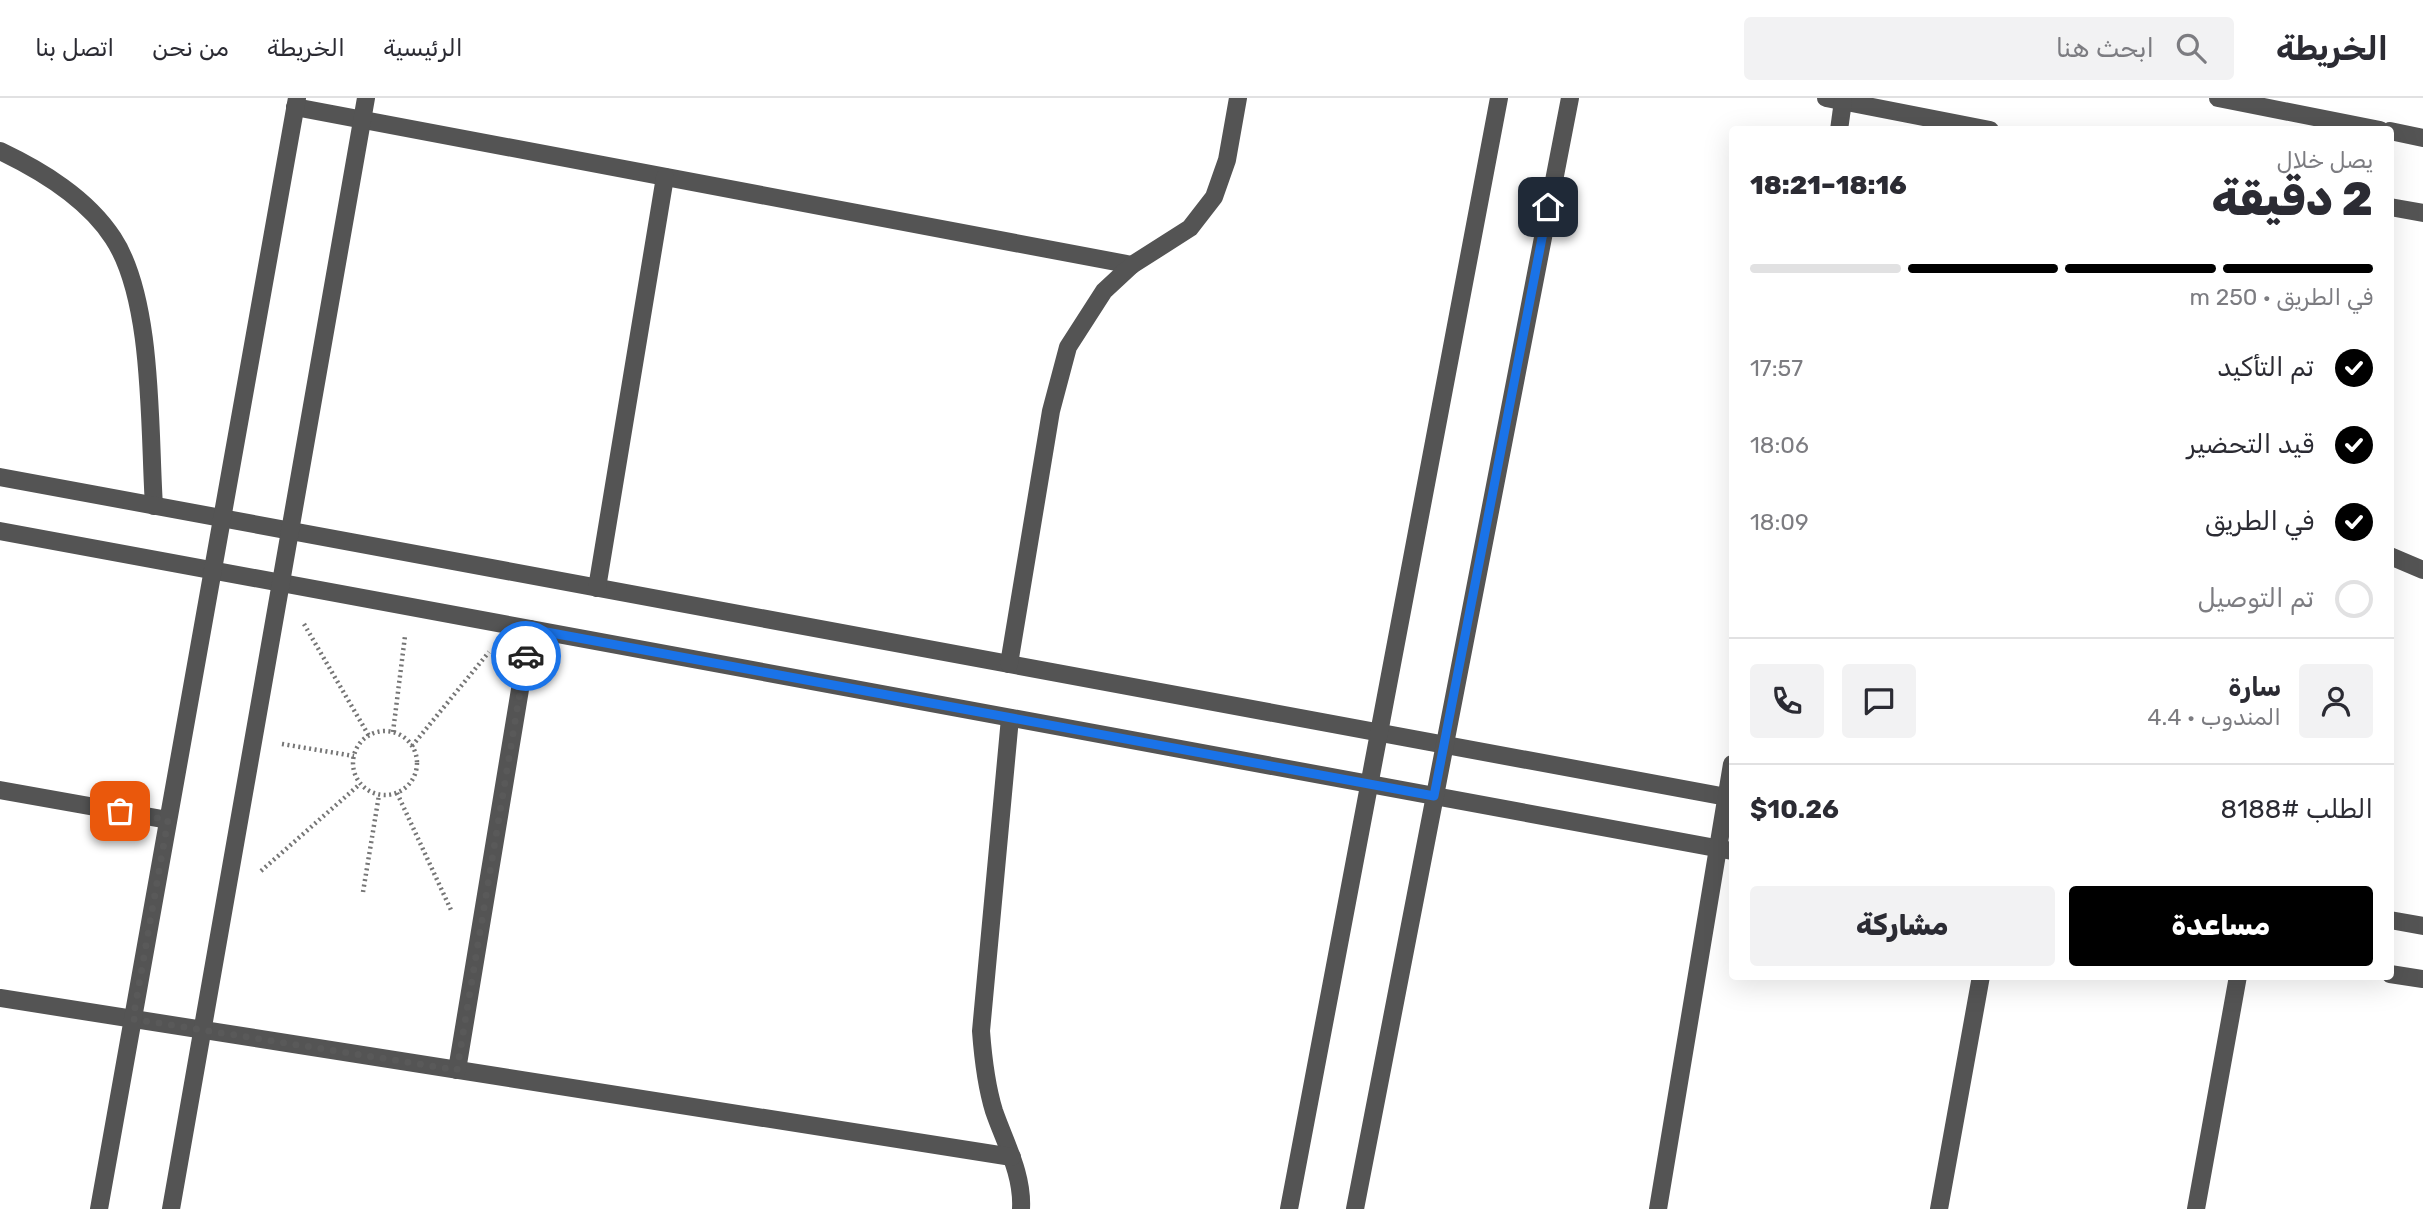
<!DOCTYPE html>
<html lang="ar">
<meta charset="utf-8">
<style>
:root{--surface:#fff;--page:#f2f2f3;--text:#2b2b33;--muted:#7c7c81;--line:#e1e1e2;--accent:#000}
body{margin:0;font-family:Rubik,Cairo,sans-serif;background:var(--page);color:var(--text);direction:rtl;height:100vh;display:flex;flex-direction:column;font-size:26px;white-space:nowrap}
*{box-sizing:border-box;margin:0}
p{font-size:23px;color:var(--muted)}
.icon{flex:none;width:38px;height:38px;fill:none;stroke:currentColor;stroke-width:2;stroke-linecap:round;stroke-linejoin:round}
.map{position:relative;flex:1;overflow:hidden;direction:ltr}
.sheet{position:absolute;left:1729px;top:28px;width:665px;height:854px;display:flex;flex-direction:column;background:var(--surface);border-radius:7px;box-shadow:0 7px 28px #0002;direction:rtl}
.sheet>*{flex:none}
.pin{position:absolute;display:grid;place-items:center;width:60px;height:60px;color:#fff;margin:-30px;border-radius:14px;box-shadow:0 4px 10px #0006}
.courier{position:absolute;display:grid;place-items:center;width:70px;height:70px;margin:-35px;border:5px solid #1a73e8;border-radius:50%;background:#fff;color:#222;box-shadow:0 2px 9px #0007}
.overview em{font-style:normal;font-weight:800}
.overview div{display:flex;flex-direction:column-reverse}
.overview{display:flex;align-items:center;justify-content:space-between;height:119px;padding:0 21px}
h1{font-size:46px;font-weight:800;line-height:52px}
.bar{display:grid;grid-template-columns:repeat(4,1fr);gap:10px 7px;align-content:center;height:84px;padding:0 21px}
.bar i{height:9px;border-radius:5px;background:var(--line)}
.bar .selected{background:var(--accent)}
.bar p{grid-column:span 4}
.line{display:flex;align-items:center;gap:18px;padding:0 21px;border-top:2px solid var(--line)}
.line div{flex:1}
.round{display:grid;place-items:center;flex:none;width:74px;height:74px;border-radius:7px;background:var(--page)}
ol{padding:0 21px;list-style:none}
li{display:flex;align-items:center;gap:21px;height:77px}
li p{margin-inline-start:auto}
li .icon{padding:7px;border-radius:50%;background:var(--accent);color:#fff;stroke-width:4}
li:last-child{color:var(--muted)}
li i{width:38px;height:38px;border:4px solid var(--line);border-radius:50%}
.button{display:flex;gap:14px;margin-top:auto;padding:14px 21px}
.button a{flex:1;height:80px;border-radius:7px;background:var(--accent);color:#fff;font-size:28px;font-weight:800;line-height:80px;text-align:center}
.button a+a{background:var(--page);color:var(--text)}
header{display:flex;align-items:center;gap:42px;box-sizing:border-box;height:98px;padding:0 35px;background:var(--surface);border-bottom:2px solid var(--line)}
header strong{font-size:33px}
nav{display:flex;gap:38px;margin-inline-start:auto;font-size:24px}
.search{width:490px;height:63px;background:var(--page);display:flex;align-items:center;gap:18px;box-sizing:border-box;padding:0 24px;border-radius:7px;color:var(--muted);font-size:26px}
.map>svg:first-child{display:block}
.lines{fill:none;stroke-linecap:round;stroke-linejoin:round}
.path{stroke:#767676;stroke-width:4.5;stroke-dasharray:2 3.5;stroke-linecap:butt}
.minor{stroke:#545454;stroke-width:18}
.done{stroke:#595959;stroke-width:7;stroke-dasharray:0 12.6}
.route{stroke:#1a73e8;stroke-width:9}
</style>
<header>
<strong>الخريطة</strong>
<div class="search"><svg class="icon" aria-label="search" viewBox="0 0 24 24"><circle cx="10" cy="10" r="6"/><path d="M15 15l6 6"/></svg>ابحث هنا</div>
<nav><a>الرئيسية</a><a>الخريطة</a><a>من نحن</a><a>اتصل بنا</a></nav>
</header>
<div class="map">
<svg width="2423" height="1111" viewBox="0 0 2423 1111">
<rect width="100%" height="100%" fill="#fff"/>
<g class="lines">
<!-- path -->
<g class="path">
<polyline points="304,526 369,638"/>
<circle cx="385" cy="665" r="32"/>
<polyline points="393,634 405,538"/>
<polyline points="282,646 354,658"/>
<polyline points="412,648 489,554"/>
<polyline points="397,695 451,812"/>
<polyline points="261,773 360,686"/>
<polyline points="363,794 379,697"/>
</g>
<!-- minor -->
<g class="minor">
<polyline points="1826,0 1990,32"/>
<polyline points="2218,0 2380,32"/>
<polyline points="295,9 1132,167"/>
<polyline points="1839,32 1843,3"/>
<polyline points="2390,33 2423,40"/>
<path d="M0 53C42 73 87 100 113 140 154 202 149 333 154 408"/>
<polyline points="2390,109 2423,115"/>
<polyline points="0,379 1732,700"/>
<polyline points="0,433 1732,753"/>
<polyline points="2390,458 2423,472"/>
<polyline points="597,490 665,79"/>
<polyline points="1009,566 1051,313 1068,249 1104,193 1132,167 1190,130 1214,99 1227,62 1238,0"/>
<path d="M1010 620 981 933C983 960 986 987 994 1013 1005 1045 1023 1076 1021 1111"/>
<polyline points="0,692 168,722"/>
<polyline points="2390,822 2423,828"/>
<polyline points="2390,876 2423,881"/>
<polyline points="0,900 1012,1059"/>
<polyline points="457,972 530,531"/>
<polyline points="99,1111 297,0"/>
<polyline points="171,1111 366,0"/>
<polyline points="1289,1111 1499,0"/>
<polyline points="1355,1111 1570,0"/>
<polyline points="1658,1111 1732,666"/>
<polyline points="1939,1111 1981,878"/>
<polyline points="2196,1111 2238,878"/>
</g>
</g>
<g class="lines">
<!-- done -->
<polyline class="done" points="120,713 168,722 133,921 457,972 526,558"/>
<!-- route -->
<polyline class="route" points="526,558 530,531 1434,698 1548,109"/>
</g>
</svg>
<div class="pin" style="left:120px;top:713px;background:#ea580c"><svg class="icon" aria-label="bag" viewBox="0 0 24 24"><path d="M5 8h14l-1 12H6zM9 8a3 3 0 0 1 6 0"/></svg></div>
<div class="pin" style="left:1548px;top:109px;background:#1f2937"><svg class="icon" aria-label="home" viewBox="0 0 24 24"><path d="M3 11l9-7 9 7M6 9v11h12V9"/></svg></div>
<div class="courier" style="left:526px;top:558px"><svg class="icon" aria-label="car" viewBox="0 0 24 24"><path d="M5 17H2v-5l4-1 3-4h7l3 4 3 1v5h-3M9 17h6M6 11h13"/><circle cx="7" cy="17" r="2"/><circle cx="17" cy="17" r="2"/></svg></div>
<section class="sheet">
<div class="overview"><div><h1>2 دقيقة</h1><p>يصل خلال</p></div><em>18:16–18:21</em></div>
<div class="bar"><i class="selected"></i><i class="selected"></i><i class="selected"></i><i></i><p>في الطريق · 250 m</p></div>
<ol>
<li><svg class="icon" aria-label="check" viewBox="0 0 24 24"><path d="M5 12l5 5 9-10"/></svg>تم التأكيد<p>17:57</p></li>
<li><svg class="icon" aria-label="check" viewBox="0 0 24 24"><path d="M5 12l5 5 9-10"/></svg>قيد التحضير<p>18:06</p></li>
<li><svg class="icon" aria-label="check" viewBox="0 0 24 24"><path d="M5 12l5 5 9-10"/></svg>في الطريق<p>18:09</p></li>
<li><i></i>تم التوصيل</li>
</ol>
<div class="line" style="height:126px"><a class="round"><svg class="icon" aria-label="person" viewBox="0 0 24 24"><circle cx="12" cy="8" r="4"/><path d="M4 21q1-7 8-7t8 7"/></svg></a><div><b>سارة</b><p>المندوب · 4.4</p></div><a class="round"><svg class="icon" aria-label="chat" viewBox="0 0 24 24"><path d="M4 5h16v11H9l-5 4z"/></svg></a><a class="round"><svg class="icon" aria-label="phone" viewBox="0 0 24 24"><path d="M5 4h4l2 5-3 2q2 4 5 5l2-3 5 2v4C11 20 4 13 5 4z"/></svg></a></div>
<div class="line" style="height:91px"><div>الطلب #8188</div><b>$10.26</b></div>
<div class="button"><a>مساعدة</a><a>مشاركة</a></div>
</section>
</div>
